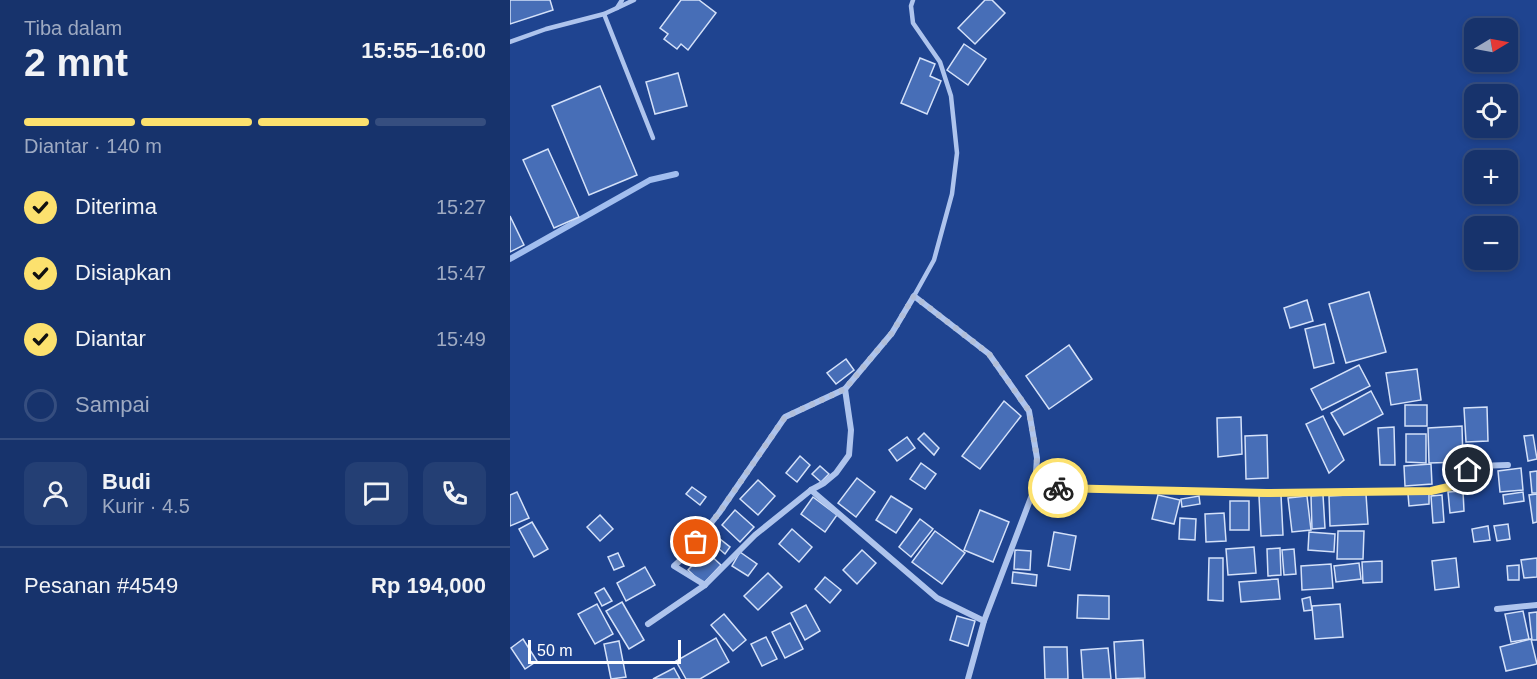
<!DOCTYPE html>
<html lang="id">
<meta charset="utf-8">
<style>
:root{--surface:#17336c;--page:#243f74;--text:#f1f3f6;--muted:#9eaac2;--line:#364e7f;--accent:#fce16e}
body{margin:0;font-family:Helvetica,sans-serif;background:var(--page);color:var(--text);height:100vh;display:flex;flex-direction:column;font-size:22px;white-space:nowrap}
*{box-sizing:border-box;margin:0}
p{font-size:20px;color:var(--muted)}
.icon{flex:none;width:33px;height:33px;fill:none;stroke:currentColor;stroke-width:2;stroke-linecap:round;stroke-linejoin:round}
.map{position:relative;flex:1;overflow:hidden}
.drawer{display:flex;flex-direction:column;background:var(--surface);width:510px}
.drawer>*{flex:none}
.needle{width:39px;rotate:80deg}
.tools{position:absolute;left:954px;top:18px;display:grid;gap:12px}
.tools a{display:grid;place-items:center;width:54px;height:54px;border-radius:12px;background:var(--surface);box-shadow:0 3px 9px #0003,0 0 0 2px var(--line);font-size:30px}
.scale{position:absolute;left:18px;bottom:15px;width:153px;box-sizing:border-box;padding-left:6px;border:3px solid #fff;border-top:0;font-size:16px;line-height:21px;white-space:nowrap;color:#fff;-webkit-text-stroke:4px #1f4490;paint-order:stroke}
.pin{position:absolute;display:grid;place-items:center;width:51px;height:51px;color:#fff;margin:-26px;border:3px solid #fff;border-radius:50%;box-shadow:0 2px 6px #0007}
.courier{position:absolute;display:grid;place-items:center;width:60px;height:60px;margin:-30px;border:4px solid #fce16e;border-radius:50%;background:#fff;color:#222;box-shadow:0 2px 8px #0007}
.head em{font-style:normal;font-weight:600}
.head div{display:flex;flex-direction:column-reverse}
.head{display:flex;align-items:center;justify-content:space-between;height:102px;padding:0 24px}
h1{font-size:39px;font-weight:600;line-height:45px}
.bar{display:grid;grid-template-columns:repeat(4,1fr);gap:9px 6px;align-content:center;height:72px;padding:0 24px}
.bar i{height:8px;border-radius:4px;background:var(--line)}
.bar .selected{background:var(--accent)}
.bar p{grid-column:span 4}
.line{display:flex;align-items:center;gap:15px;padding:0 24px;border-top:2px solid var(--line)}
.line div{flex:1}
.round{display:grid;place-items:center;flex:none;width:63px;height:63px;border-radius:12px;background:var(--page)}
ol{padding:0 24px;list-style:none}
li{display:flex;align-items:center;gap:18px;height:66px}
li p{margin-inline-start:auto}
li .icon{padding:6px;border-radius:50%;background:var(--accent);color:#111;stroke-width:4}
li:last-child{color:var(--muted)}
li i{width:33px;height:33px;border:3px solid var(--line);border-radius:50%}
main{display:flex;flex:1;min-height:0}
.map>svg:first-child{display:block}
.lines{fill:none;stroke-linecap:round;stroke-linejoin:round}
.stream{stroke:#a2beef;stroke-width:6}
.building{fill:#476eb7;stroke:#d4e1f9;stroke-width:1.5}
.lane{stroke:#aec4ed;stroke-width:4.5}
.street{stroke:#aec4ed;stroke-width:6}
.done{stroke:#b1bed8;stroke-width:6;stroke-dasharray:0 10.8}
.route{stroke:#fce16e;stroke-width:8}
</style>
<main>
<section class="drawer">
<div class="head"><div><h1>2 mnt</h1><p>Tiba dalam</p></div><em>15:55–16:00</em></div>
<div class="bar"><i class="selected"></i><i class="selected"></i><i class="selected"></i><i></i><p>Diantar · 140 m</p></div>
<ol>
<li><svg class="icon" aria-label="check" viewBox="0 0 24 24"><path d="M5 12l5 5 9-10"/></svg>Diterima<p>15:27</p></li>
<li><svg class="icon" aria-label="check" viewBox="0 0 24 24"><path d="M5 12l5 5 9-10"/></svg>Disiapkan<p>15:47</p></li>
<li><svg class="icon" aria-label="check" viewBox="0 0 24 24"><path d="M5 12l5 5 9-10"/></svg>Diantar<p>15:49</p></li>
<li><i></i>Sampai</li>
</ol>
<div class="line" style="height:108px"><a class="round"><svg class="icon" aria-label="person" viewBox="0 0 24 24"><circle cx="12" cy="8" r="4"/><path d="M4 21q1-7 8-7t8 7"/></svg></a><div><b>Budi</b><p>Kurir · 4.5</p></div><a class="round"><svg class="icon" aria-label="chat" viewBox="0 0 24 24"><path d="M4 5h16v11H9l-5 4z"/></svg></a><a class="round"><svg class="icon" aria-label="phone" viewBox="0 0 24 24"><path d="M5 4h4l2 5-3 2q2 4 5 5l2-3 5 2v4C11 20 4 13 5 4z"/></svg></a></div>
<div class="line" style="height:78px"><div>Pesanan #4549</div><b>Rp 194,000</b></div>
</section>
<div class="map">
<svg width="1027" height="679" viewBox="0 0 1027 679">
<rect width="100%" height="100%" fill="#1f4490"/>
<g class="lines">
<!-- stream -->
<polyline class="stream" points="0,259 140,180 166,174"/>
</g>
<!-- building -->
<g class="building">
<polygon points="0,0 40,0 43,10 0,24"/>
<polygon points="171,0 189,0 206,13 178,50 171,44 167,49 154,39 158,34 150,28"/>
<polygon points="475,0 482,0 495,13 465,44 448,28"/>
<polygon points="454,44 476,59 458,85 437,70"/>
<polygon points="410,58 425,64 420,76 431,81 417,114 391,103"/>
<polygon points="168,73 177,106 145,114 136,82"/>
<polygon points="90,86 127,175 79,195 42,106"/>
<polygon points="38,149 69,217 44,228 13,160"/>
<polygon points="0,216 14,245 0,252"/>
<polygon points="859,292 876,352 836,363 819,304"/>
<polygon points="797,300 803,321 780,328 774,308"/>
<polygon points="815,324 824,363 804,368 795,329"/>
<polygon points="559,345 582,379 539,409 516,376"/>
<polygon points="336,359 344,370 326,384 317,373"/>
<polygon points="849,365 860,386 812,410 801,389"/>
<polygon points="907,369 911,400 881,405 876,373"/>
<polygon points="861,391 873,414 834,435 821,413"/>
<polygon points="494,401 511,416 470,469 452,456"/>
<rect x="895" y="405" width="22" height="21"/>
<polygon points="977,407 978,441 956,442 954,408"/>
<polygon points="813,416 834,460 819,473 796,424"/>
<polygon points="731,417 732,454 708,457 707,418"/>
<polygon points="952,426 953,462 919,463 918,428"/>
<polygon points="884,427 885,465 870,465 868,428"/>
<polygon points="414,433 429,448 424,455 408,439"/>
<polygon points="896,434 916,434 916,463 896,462"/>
<polygon points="757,435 758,478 736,479 735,436"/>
<polygon points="1023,435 1027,459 1018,461 1014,436"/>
<polygon points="397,437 405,448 387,461 379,450"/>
<polygon points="290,456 300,465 287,482 276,473"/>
<polygon points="411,463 426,474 415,489 400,479"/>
<polygon points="921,464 922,484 895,486 894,466"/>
<polygon points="310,466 319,474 311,482 302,474"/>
<polygon points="1011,468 1013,490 990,492 988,471"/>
<polygon points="1027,471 1027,493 1022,493 1020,472"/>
<polygon points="347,478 365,492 346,517 328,503"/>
<polygon points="248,480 265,496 248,515 230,499"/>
<polygon points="182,487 196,497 190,505 176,494"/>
<polygon points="953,491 954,511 940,513 938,492"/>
<polygon points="7,492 19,518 0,526 0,495"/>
<polygon points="919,492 919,504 899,506 898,494"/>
<polygon points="1013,492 1014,501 994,504 993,495"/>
<polygon points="856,494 858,524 820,526 819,496"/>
<polygon points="1027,494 1027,522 1023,523 1019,495"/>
<polygon points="648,495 670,500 664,524 642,519"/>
<polygon points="771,495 773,535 751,536 749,496"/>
<polygon points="813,495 815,528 802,529 801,496"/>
<polygon points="932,495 934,522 923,523 921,496"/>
<polygon points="381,496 402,509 386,533 366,520"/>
<polygon points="689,496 690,504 672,507 671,499"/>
<polygon points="797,496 801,530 782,532 778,498"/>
<polygon points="303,497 327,515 315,532 291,514"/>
<rect x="720" y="501" width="19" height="29"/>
<polygon points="225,510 244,527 230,542 212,525"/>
<polygon points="470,510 499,522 483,562 454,550"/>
<polygon points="714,513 716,541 696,542 695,514"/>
<polygon points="90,515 103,529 90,541 77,527"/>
<polygon points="670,518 686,519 685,540 669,539"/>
<polygon points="410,519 423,529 401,557 389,547"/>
<polygon points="22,522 38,549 24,557 9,529"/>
<polygon points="998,524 1000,539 987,541 984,526"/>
<polygon points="978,526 980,540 964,542 962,529"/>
<polygon points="282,529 302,547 289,562 269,544"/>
<polygon points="425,531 455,553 432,584 402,562"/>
<polygon points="828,531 854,531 853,559 827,559"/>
<polygon points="544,532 566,536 560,570 538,566"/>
<polygon points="799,532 825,534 824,552 798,550"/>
<polygon points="205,535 220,547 215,554 200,541"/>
<polygon points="744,547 746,573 718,575 716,549"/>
<polygon points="770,548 771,575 758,576 757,549"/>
<polygon points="784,549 786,574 774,575 772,550"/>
<polygon points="352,550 366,563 347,584 333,570"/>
<polygon points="505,550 521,551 520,570 504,569"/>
<polygon points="196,551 211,565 193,584 178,570"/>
<polygon points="230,552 247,564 238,576 222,566"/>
<polygon points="108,553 114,566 104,570 98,557"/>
<polygon points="699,558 713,558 713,601 698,600"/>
<polygon points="946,558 949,587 925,590 922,561"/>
<polygon points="1027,558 1027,577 1014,578 1011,560"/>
<polygon points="872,561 872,582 853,583 852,562"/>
<polygon points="849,563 851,579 826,582 824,566"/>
<polygon points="821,564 823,588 792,590 791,566"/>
<polygon points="1009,565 1009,580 998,580 997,566"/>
<polygon points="135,567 145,585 116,601 107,583"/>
<polygon points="503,572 527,575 526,586 502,583"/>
<polygon points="258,573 272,587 248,610 234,596"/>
<polygon points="315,577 331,590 320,603 305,589"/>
<polygon points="768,579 770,599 731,602 729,582"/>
<polygon points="94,588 102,601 92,606 85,593"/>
<polygon points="568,595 599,596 599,619 567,618"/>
<polygon points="800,597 802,610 794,611 792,599"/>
<polygon points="112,602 134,640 119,649 96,611"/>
<polygon points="87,604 103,634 85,644 68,614"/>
<polygon points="830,604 833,637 805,639 802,606"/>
<polygon points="296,605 310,631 295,640 281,613"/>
<polygon points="1013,611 1019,639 1001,642 995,614"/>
<polygon points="1027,612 1027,640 1022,640 1019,613"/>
<polygon points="214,614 236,640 223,651 201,625"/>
<polygon points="447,616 465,621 458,646 440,640"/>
<polygon points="280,623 293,649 275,658 262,632"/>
<polygon points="256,637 267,659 252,666 241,644"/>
<polygon points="206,638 219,662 190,679 176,679 166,661"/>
<polygon points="13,639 27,661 15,669 1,648"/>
<polygon points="1021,639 1027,664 996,671 990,647"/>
<polygon points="633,640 635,678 606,679 604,642"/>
<polygon points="109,641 116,677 101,679 94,644"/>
<polygon points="534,647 557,647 558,679 535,679"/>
<polygon points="598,648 601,679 573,679 571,650"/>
<polygon points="164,668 170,679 143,679"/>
</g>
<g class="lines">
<!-- lane -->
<g class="lane">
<polyline points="403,0 401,6 403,23 430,62 441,96 447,153 442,194 424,260 404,296"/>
<polyline points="107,8 124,0"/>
<polyline points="94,14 143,138"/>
<polyline points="0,42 36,29 94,14 107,8 112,0"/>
</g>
<!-- street -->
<g class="street">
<polyline points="525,487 757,493 921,491 947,485 958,470 967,466 998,465"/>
<polyline points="301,490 427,598 474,621"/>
<polyline points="195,585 164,566 175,556 209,513 275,417 335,389 382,333 404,296 479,354 519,411 527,458 525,487 474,621 458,679"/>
<polyline points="987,609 1027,605"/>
<polyline points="138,624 195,585 245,535 301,490 314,483 326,473 339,455 341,430 335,389"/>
</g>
</g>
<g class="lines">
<!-- done -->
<polyline class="done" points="186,542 209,513 275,417 335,389 382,333 404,296 479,354 519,411 527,458 525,487 548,488"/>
<!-- route -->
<polyline class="route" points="548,488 757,493 921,491 947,485 958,470"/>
</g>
</svg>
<div class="tools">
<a><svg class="needle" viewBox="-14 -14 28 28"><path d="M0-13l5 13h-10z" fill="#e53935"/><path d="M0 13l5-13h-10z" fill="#9eaac2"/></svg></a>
<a><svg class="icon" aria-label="locate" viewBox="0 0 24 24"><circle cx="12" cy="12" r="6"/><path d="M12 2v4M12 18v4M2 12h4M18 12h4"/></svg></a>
<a>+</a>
<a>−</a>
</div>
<div class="scale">50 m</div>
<div class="pin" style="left:186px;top:542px;background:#ea580c"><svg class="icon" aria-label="bag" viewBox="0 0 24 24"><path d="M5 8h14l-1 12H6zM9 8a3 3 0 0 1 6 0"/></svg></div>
<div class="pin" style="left:958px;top:470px;background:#1f2937"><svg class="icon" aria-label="home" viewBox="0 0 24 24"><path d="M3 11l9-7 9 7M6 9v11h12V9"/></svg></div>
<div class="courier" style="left:548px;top:488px"><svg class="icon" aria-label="bike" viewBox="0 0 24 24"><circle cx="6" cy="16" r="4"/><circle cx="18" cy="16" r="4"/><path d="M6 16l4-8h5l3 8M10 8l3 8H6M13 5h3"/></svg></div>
</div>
</main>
